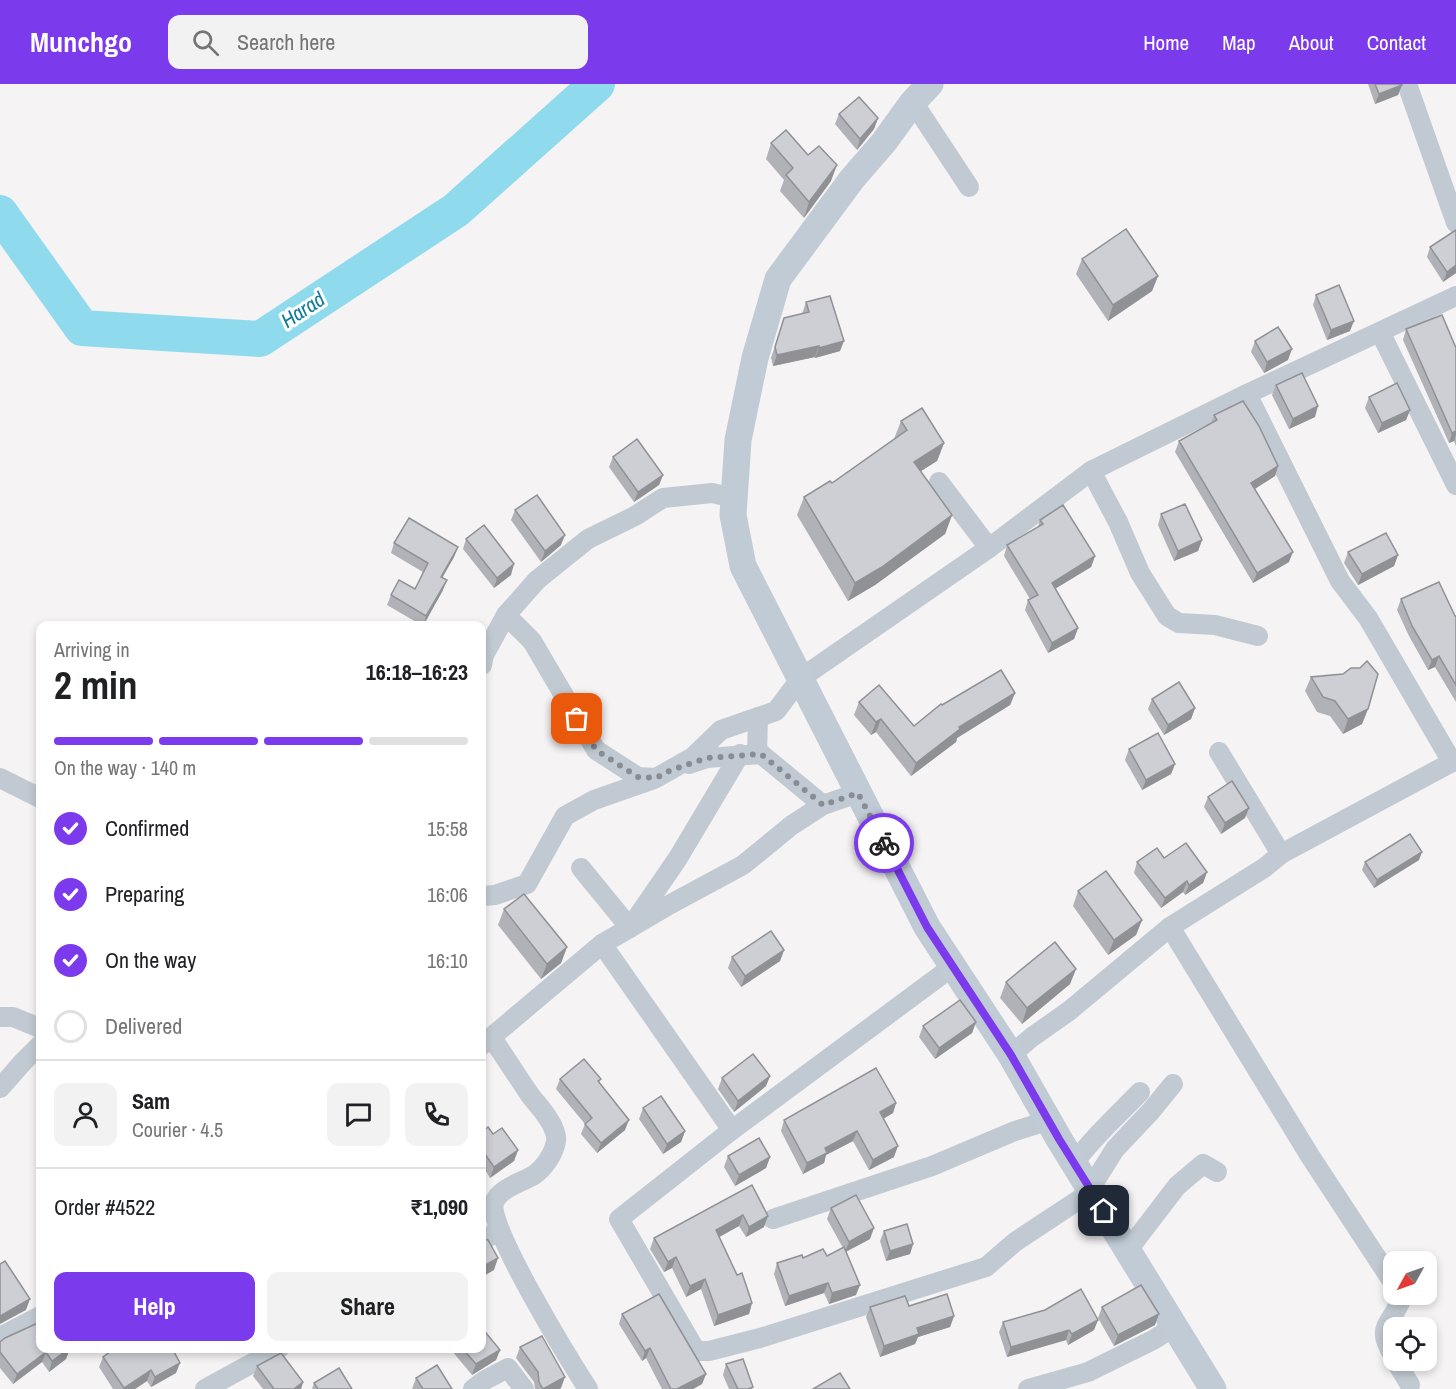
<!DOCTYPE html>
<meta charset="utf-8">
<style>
:root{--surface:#fff;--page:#f2f2f2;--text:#202124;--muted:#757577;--line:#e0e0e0;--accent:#7c3aed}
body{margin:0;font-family:"Archivo Narrow",sans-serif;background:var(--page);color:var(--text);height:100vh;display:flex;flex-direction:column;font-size:22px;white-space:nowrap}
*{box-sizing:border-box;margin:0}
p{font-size:20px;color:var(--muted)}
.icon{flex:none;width:33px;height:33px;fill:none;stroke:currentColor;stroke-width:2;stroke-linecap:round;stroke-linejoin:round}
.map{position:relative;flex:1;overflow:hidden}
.details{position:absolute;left:36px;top:537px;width:450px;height:732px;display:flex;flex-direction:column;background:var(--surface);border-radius:12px;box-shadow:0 3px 9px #0003}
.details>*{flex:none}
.needle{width:39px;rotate:230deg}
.fabs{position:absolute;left:1383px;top:1167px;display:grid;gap:12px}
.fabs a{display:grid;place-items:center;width:54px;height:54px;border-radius:12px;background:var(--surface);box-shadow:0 3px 9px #0003;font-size:30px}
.pin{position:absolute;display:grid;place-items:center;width:51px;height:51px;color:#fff;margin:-26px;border-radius:12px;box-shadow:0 3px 9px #0006}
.courier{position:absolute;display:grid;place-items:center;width:60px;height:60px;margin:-30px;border:4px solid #7c3aed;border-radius:50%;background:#fff;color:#222;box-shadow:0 2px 8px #0007}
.headline em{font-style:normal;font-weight:700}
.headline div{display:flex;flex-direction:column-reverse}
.headline{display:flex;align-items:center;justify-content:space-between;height:102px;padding:0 18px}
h1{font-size:39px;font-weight:700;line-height:45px}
.bar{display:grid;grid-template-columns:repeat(4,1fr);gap:9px 6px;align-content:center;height:72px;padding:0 18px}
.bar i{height:8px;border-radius:4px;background:var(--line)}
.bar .selected{background:var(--accent)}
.bar p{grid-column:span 4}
.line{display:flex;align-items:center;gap:15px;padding:0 18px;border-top:2px solid var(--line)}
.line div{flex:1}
.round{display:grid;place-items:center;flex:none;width:63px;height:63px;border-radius:12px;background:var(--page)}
ol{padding:0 18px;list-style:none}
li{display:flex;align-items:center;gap:18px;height:66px}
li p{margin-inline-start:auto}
li .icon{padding:6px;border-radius:50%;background:var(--accent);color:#fff;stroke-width:4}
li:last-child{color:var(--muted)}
li i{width:33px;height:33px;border:3px solid var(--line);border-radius:50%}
.primary-button{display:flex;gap:12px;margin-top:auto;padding:12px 18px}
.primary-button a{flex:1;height:69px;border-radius:12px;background:var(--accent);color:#fff;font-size:24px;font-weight:700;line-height:69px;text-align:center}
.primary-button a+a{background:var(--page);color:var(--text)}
header{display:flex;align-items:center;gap:36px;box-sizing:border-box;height:84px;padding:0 30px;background:var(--accent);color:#fff}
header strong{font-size:28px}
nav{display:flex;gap:33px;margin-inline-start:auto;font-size:21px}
.search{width:420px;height:54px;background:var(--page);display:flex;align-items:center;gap:15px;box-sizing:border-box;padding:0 21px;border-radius:12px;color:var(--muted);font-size:22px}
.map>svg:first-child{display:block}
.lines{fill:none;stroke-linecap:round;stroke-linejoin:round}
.river{stroke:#90daee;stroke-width:36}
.street{stroke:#c1cad2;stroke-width:20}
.secondary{stroke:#c1cbd6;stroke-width:27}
.wall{fill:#b0b2b7}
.shaded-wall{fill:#909195}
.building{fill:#cdcfd5;stroke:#909195;stroke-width:1.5}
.done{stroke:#868d94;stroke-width:6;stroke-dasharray:0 10.8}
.route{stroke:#7c3aed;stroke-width:8}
.labels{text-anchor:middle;stroke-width:6;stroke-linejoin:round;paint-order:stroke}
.water-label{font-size:21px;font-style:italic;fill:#0c7c9b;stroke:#fff}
</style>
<header>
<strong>Munchgo</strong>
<div class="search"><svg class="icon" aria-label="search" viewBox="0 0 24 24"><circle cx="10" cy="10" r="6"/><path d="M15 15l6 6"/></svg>Search here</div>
<nav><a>Home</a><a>Map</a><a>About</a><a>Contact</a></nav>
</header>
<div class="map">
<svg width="1456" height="1305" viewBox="0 0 1456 1305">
<rect width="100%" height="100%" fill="#f5f3f3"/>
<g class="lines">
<!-- river -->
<polyline class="river" points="0,129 82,244 260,255 456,126 597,0"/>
<!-- street -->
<g class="street">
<polyline points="1407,0 1456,139"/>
<polyline points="913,18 969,103"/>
<polyline points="1380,248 1456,401"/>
<polyline points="1247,310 1340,497 1368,534 1452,678"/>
<polyline points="1091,387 1118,438 1140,489 1167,532 1179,539 1215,541 1258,552"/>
<polyline points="939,398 989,464"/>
<polyline points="506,531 532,557 596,666 638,693 656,694 693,673 721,646 776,627 801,594 989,464 1091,387 1247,310 1456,212"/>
<polyline points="482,581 484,571 506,531 537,496 588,455 635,432 663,414 712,409 734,414"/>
<polyline points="1219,668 1281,770"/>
<polyline points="757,669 758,633"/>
<polyline points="689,680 707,674 761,670 823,721"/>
<polyline points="0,694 40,714"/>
<polyline points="581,784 630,844 678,774 740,670"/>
<polyline points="482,812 495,811 527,800 565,732 594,716 654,695"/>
<polyline points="1170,843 1310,1072 1394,1200"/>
<polyline points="602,860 732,1046"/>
<polyline points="952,883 732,1046 619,1135 696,1267 709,1267 760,1254 986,1183 1015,1158 1092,1107"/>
<polyline points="0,933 13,933 40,944"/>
<path d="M492 954C505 973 517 992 530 1011 536 1019 544 1027 549 1036 553 1041 557 1052 556 1057 554 1070 544 1084 534 1091 521 1099 499 1104 494 1119 486 1141 572 1280 588 1305"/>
<polyline points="482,961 602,860 667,822 743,781 792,741 823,721 858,709"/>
<polyline points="1011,971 1032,953 1069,927 1170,843 1264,784 1281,770 1456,676"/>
<polyline points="0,1004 23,978 40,961"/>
<path d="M1074 1079C1093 1053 1118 1031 1140 1008"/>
<polyline points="1090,1105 1115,1065 1151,1027 1173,1000"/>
<polyline points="773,1135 932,1082 1015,1047 1047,1037 1054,1047"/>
<polyline points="482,1156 500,1147"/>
<polyline points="1128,1166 1177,1102 1203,1080 1217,1088"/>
<polyline points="0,1253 40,1232"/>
<path d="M1394 1273C1375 1242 1389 1244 1401 1216L1399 1210"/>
<polyline points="1395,1276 1410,1301"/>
<polyline points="205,1305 280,1264"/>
<polyline points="473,1305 485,1296 508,1284 524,1305"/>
<polyline points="1028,1305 1088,1288 1153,1256 1175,1242"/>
</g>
<!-- secondary -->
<polyline class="secondary" points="930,0 913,18 884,58 852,95 778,195 755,274 738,356 733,431 743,482 927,843 1011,971 1059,1055 1213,1305"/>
</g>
<!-- wall -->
<g class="wall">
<polygon points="1368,0 1402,0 1398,11 1375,20"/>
<polygon points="839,30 878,34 874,45 857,66 835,40"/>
<polygon points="771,59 808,71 831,97 804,134 780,107 784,96 766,75"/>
<polygon points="1430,163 1456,189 1443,198 1427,173"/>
<polygon points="1082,175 1158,192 1152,207 1108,237 1076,190"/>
<polygon points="1316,211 1350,247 1327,256 1313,221"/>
<polygon points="806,218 840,267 815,274 815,273 773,282 771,274 784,234 802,230"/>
<polygon points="1406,245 1456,264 1456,362 1454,357 1449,359 1403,256"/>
<polygon points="1255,257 1288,276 1264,289 1251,268"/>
<polygon points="1276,301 1315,333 1289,345 1272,311"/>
<polygon points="1369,313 1410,326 1406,336 1378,349 1365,324"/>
<polygon points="1214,331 1278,382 1275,392 1254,405 1289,478 1253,499 1175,368 1179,357 1211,339"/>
<polygon points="901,337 944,359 937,377 920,387 952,431 945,450 875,501 848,517 797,431 804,413 832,399 894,355"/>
<polygon points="613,373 663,391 659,401 634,418 609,383"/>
<polygon points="515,426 561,461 541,478 511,436"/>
<polygon points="1161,430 1202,456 1198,467 1174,477 1158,441"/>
<polygon points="1040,436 1095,472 1091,483 1055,505 1078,544 1074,555 1048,569 1025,526 1028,516 1030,515 1004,472 1007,461 1038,443"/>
<polygon points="466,455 511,491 494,504 463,465"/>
<polygon points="394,459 458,463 454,473 442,494 443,506 423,542 387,521 391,511 415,505 423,488 391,469"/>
<polygon points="1348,468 1398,471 1394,482 1358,501 1344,479"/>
<polygon points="1401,515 1455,532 1456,532 1456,618 1435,583 1428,586 1409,552 1397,526"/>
<polygon points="1311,593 1368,625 1362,640 1343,650 1330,632 1317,628 1305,607"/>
<polygon points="1015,609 1010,621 957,654 956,658 911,692 876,648 871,651 854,631 859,618 914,642 942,621"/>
<polygon points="1152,615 1195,624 1191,635 1164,651 1148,625"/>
<polygon points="1129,665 1175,680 1171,690 1142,706 1125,676"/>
<polygon points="1208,713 1245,734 1221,750 1204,723"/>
<polygon points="1164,774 1207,788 1203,799 1185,811 1183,808 1161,824 1134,789 1137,778"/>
<polygon points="1419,776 1374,804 1362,786 1365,778"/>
<polygon points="1078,807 1142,836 1136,851 1108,871 1073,822"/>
<polygon points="504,825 567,863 561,879 541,895 498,841"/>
<polygon points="784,866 780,877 741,903 728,884 732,873"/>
<polygon points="1076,885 1070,900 1022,940 1000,914 1006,898"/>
<polygon points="976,938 972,949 935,975 919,953 923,942"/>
<polygon points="770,992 766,1002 734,1028 718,1005 722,994"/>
<polygon points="560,995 601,995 599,999 625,1046 597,1069 581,1050 585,1040 556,1005"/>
<polygon points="896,1019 893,1029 883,1035 894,1073 869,1086 853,1057 826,1071 824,1079 803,1090 781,1047 784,1036"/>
<polygon points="643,1024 685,1047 681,1058 663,1070 639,1035"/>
<polygon points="482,1048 493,1050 518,1066 514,1077 490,1094 482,1081"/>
<polygon points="728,1072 770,1073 766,1084 735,1102 724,1083"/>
<polygon points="752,1101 764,1143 746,1153 739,1142 719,1153 737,1191 752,1219 749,1230 714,1242 701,1205 686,1213 672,1184 664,1188 650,1165 654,1154"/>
<polygon points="831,1124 870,1155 846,1168 856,1211 829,1220 824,1209 785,1222 774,1190 777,1179 803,1174 827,1172 843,1164 827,1135"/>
<polygon points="884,1147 913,1160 910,1170 886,1177 880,1157"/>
<polygon points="40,1164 40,1182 36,1175"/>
<polygon points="909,1222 954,1232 950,1243 918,1253 915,1260 880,1273 866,1233 870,1223"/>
<polygon points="1102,1223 1155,1241 1114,1262 1098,1234"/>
<polygon points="622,1230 706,1290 702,1300 693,1305 662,1305 646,1274 642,1277 619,1240"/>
<polygon points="1098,1236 1094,1246 1068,1261 1066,1256 1007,1273 999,1248 1003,1238"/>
<polygon points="0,1258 70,1264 66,1275 49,1288 42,1278 13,1300 0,1284"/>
<polygon points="520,1263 561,1304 559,1305 535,1305 534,1298 516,1274"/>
<polygon points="453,1264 482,1264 500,1266 496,1276 472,1291 452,1267"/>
<polygon points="103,1273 176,1289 151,1303 147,1297 135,1305 113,1305 99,1283"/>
<polygon points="726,1280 753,1303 752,1305 729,1305 723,1291"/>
<polygon points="257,1282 303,1298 301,1305 263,1305 253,1292"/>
<polygon points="416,1294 452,1305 412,1305"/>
<polygon points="314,1299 352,1305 312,1305"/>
</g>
<!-- shaded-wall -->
<g class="shaded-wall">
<polygon points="1402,1 1398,11 1375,20 1379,10"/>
<polygon points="878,34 874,45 857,66 860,55"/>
<polygon points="837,81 831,97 804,134 809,118"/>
<polygon points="1456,181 1456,189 1443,198 1447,188"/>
<polygon points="1158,192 1152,207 1108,237 1113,221"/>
<polygon points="1354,237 1350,247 1327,256 1331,246"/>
<polygon points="844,257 840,267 815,274 819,264"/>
<polygon points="819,262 815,273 773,282 777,271"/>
<polygon points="1292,265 1288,276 1264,289 1267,278"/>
<polygon points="1318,322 1315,333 1289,345 1293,335"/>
<polygon points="1410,326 1406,336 1378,349 1382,339"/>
<polygon points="1456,347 1456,351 1454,357 1449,359 1452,349"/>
<polygon points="944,359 937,377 907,396 914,378"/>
<polygon points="1278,382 1275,392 1247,410 1251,399"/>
<polygon points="663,391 659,401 634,418 638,408"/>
<polygon points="952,431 945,450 875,501 848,517 855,499"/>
<polygon points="565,451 561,461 541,478 545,467"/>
<polygon points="1202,456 1198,467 1174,477 1178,467"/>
<polygon points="458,463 454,473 437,503 441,493"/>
<polygon points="1293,468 1289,478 1253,499 1257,489"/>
<polygon points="1398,471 1394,482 1358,501 1362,490"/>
<polygon points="1095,472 1091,483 1048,509 1052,499"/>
<polygon points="514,480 511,491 494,504 497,494"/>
<polygon points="447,496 443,506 423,542 426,532"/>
<polygon points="1078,544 1074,555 1048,569 1052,559"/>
<polygon points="1439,572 1435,583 1428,586 1432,576"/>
<polygon points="1015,609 1010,621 957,654 956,658 911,692 916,679 959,643"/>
<polygon points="1195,624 1191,635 1164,651 1168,641"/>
<polygon points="1368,625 1362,640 1343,650 1348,635"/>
<polygon points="881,635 876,648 871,651 876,638"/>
<polygon points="1175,680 1171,690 1142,706 1146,696"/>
<polygon points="1249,724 1245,734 1221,750 1225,739"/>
<polygon points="1422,768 1419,776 1374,804 1377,796"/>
<polygon points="1207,788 1203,799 1185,811 1189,801"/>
<polygon points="1187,797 1183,808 1161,824 1165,814"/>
<polygon points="1142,836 1136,851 1108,871 1114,856"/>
<polygon points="567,863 561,879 541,895 547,880"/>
<polygon points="784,866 780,877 741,903 745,892"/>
<polygon points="1076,885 1070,900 1022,940 1027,924"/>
<polygon points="976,938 972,949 935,975 939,964"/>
<polygon points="770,992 766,1002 734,1028 738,1017"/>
<polygon points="896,1019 893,1029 876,1039 880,1028"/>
<polygon points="629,1036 625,1046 597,1069 601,1059"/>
<polygon points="685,1047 681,1058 663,1070 667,1060"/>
<polygon points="857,1047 853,1057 826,1071 824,1079 803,1090 807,1079 825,1064"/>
<polygon points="898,1062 894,1073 869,1086 873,1076"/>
<polygon points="518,1066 514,1077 490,1094 494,1083"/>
<polygon points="770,1073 766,1084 735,1102 739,1091"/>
<polygon points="743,1131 739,1142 712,1157 716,1146"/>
<polygon points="768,1132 764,1143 746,1153 749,1143"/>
<polygon points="874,1144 870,1155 845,1168 849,1158"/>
<polygon points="913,1160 910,1170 886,1177 890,1167"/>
<polygon points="676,1173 672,1184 664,1188 668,1178"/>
<polygon points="498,1174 494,1186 482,1193 482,1183"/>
<polygon points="705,1195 701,1205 686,1213 690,1202"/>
<polygon points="828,1199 824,1209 785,1222 789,1212"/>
<polygon points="860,1201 856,1211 829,1220 832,1209"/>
<polygon points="30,1215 26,1226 0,1240 0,1232"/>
<polygon points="752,1219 749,1230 714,1242 718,1231"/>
<polygon points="1159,1230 1155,1241 1114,1262 1118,1251"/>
<polygon points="954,1232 950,1243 918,1253 915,1260 880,1273 884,1262 917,1244"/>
<polygon points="1098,1236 1094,1246 1068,1261 1072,1250"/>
<polygon points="1069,1246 1066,1256 1007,1273 1011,1263"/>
<polygon points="70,1264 66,1275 49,1288 52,1277"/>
<polygon points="650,1264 646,1274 642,1277 645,1267"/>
<polygon points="500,1266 496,1276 472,1291 476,1280"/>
<polygon points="46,1268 42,1278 13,1300 17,1290"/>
<polygon points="180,1279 176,1289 151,1303 155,1293"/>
<polygon points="151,1286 147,1297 135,1305 123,1305"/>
<polygon points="706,1290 702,1300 693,1305 677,1305"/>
<polygon points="565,1293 561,1304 559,1305 543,1305"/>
<polygon points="303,1298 301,1305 294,1305"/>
</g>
<!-- building -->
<g class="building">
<polygon points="1375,0 1402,0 1402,1 1379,10"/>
<polygon points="859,13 878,34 860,55 839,30"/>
<polygon points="786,46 808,71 819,62 837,81 809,118 786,91 793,84 771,59"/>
<polygon points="1126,145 1158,192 1113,221 1082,175"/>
<polygon points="1456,146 1456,181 1447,188 1430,163"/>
<polygon points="1339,201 1354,237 1331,246 1316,211"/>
<polygon points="830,212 844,257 819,264 819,262 777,271 775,263 784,234 809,228 806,218"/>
<polygon points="1442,231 1456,264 1456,347 1452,349 1406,245"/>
<polygon points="1278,243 1292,265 1267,278 1255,257"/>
<polygon points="1302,289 1318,322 1293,335 1276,301"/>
<polygon points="1397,299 1410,326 1382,339 1369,313"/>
<polygon points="1243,317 1259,342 1278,382 1251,399 1293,468 1257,489 1179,357 1217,336 1214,331"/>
<polygon points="922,324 944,359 914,378 952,431 882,483 855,499 804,413 830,397 832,399 907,346 901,337"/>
<polygon points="637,355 663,391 638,408 613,373"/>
<polygon points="537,411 565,451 545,467 515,426"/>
<polygon points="1185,420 1202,456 1178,467 1161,430"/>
<polygon points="1063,421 1095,472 1052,499 1078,544 1052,559 1028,516 1038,511 1007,461 1043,440 1040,436"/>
<polygon points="409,434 458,463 441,493 447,496 426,532 391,511 399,496 415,505 428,479 394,459"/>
<polygon points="484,441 514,480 497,494 466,455"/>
<polygon points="1386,449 1398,471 1362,490 1348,468"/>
<polygon points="1439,498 1455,532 1456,532 1456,601 1439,572 1432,576 1412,542 1401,515"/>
<polygon points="1367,577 1378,590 1368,625 1348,635 1335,617 1323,613 1311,593 1343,590 1351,584 1360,584"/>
<polygon points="1001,586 1015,609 959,643 960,645 916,679 881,635 876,638 859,618 879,601 914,642 941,620 942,621"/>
<polygon points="1179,598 1195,624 1168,641 1152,615"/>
<polygon points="1158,649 1175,680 1146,696 1129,665"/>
<polygon points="1232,697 1249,724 1225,739 1208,713"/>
<polygon points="1410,750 1422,768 1377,796 1365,778"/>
<polygon points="1186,759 1207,788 1189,801 1187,797 1165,814 1137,778 1157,764 1164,774"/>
<polygon points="1106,787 1142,836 1114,856 1078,807"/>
<polygon points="524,810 567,863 547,880 504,825"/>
<polygon points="771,847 784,866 745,892 732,873"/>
<polygon points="1055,858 1076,885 1027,924 1006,898"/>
<polygon points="960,916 976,938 939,964 923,942"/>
<polygon points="753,970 770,992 738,1017 722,994"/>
<polygon points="584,975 601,995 598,997 629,1036 601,1059 585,1040 592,1034 560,995"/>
<polygon points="876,984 896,1019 880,1028 898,1062 873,1076 857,1047 825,1064 827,1069 807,1079 784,1036"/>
<polygon points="661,1012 685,1047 667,1060 643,1024"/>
<polygon points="488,1043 493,1050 502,1044 518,1066 494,1083 482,1066 482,1048"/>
<polygon points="759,1054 770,1073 739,1091 728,1072"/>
<polygon points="752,1101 768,1132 749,1143 743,1131 716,1146 737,1191 742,1189 752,1219 718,1231 705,1195 690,1202 676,1173 668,1178 654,1154"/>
<polygon points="856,1111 874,1144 849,1158 831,1124"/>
<polygon points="907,1140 913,1160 890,1167 884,1147"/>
<polygon points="482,1155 488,1156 498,1174 482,1183"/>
<polygon points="844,1163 860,1201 832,1209 828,1199 789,1212 777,1179 802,1171 803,1174 823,1165 827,1172"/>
<polygon points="5,1177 30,1215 0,1232 0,1180"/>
<polygon points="1141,1201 1159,1230 1118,1251 1102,1223"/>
<polygon points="1081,1205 1098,1236 1072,1250 1069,1246 1011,1263 1003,1238 1045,1226"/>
<polygon points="659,1210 706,1290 677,1305 671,1305 650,1264 645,1267 622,1230"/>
<polygon points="947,1210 954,1232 917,1244 919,1250 884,1262 870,1223 905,1212 909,1222"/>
<polygon points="40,1238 40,1264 70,1264 52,1277 46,1268 17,1290 0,1268 0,1258 5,1254"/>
<polygon points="482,1244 500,1266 476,1280 462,1264 482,1264"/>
<polygon points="542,1252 565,1293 543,1305 539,1298 538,1288 520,1263"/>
<polygon points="115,1264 172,1264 180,1279 155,1293 151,1286 124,1304 103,1273"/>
<polygon points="281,1269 303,1298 294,1305 274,1305 257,1282"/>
<polygon points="743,1275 753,1303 748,1305 738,1305 726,1280"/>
<polygon points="437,1281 452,1305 423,1305 416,1294"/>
<polygon points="339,1284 352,1305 318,1305 314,1299"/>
<polygon points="840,1289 850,1305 813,1305"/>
</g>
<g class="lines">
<!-- done -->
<polyline class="done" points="577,635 596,666 638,693 656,694 671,686 707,674 761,670 823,721 858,709 884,759"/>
<!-- route -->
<polyline class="route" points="884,759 927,843 1011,971 1059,1055 1104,1127"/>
</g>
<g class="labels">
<!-- water labels -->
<g class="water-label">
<text transform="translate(303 226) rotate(-33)" y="7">Harad</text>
</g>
</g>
</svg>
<div class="fabs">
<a><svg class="needle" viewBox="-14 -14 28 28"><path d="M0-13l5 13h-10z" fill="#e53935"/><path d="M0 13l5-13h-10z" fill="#757577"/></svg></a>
<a><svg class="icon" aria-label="locate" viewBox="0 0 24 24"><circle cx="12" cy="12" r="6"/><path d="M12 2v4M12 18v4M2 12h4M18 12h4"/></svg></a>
</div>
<div class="pin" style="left:577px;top:635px;background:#ea580c"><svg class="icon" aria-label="bag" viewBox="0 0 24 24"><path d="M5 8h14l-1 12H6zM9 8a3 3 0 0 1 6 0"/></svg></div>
<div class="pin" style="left:1104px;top:1127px;background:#1f2937"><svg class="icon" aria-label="home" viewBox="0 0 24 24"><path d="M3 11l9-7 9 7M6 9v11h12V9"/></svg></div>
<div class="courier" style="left:884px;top:759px"><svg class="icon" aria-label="bike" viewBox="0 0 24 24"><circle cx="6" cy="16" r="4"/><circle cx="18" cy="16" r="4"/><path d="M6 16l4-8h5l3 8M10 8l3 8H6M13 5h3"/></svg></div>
<section class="details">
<div class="headline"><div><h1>2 min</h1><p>Arriving in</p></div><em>16:18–16:23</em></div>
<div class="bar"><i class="selected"></i><i class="selected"></i><i class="selected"></i><i></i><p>On the way · 140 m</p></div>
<ol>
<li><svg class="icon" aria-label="check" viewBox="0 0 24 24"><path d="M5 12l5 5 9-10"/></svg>Confirmed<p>15:58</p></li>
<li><svg class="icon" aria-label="check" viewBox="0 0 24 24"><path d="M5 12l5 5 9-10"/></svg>Preparing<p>16:06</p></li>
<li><svg class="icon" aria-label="check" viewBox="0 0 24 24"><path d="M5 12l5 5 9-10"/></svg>On the way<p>16:10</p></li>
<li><i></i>Delivered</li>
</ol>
<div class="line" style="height:108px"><a class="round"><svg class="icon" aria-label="person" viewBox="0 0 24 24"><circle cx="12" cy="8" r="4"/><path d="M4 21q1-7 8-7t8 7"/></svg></a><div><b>Sam</b><p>Courier · 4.5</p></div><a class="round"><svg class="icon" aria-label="chat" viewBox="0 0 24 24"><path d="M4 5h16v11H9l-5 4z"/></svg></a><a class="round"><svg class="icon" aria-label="phone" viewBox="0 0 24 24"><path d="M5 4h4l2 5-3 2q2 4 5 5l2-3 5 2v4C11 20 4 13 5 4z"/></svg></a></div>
<div class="line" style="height:78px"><div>Order #4522</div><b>₹1,090</b></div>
<div class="primary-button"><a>Help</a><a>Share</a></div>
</section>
</div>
